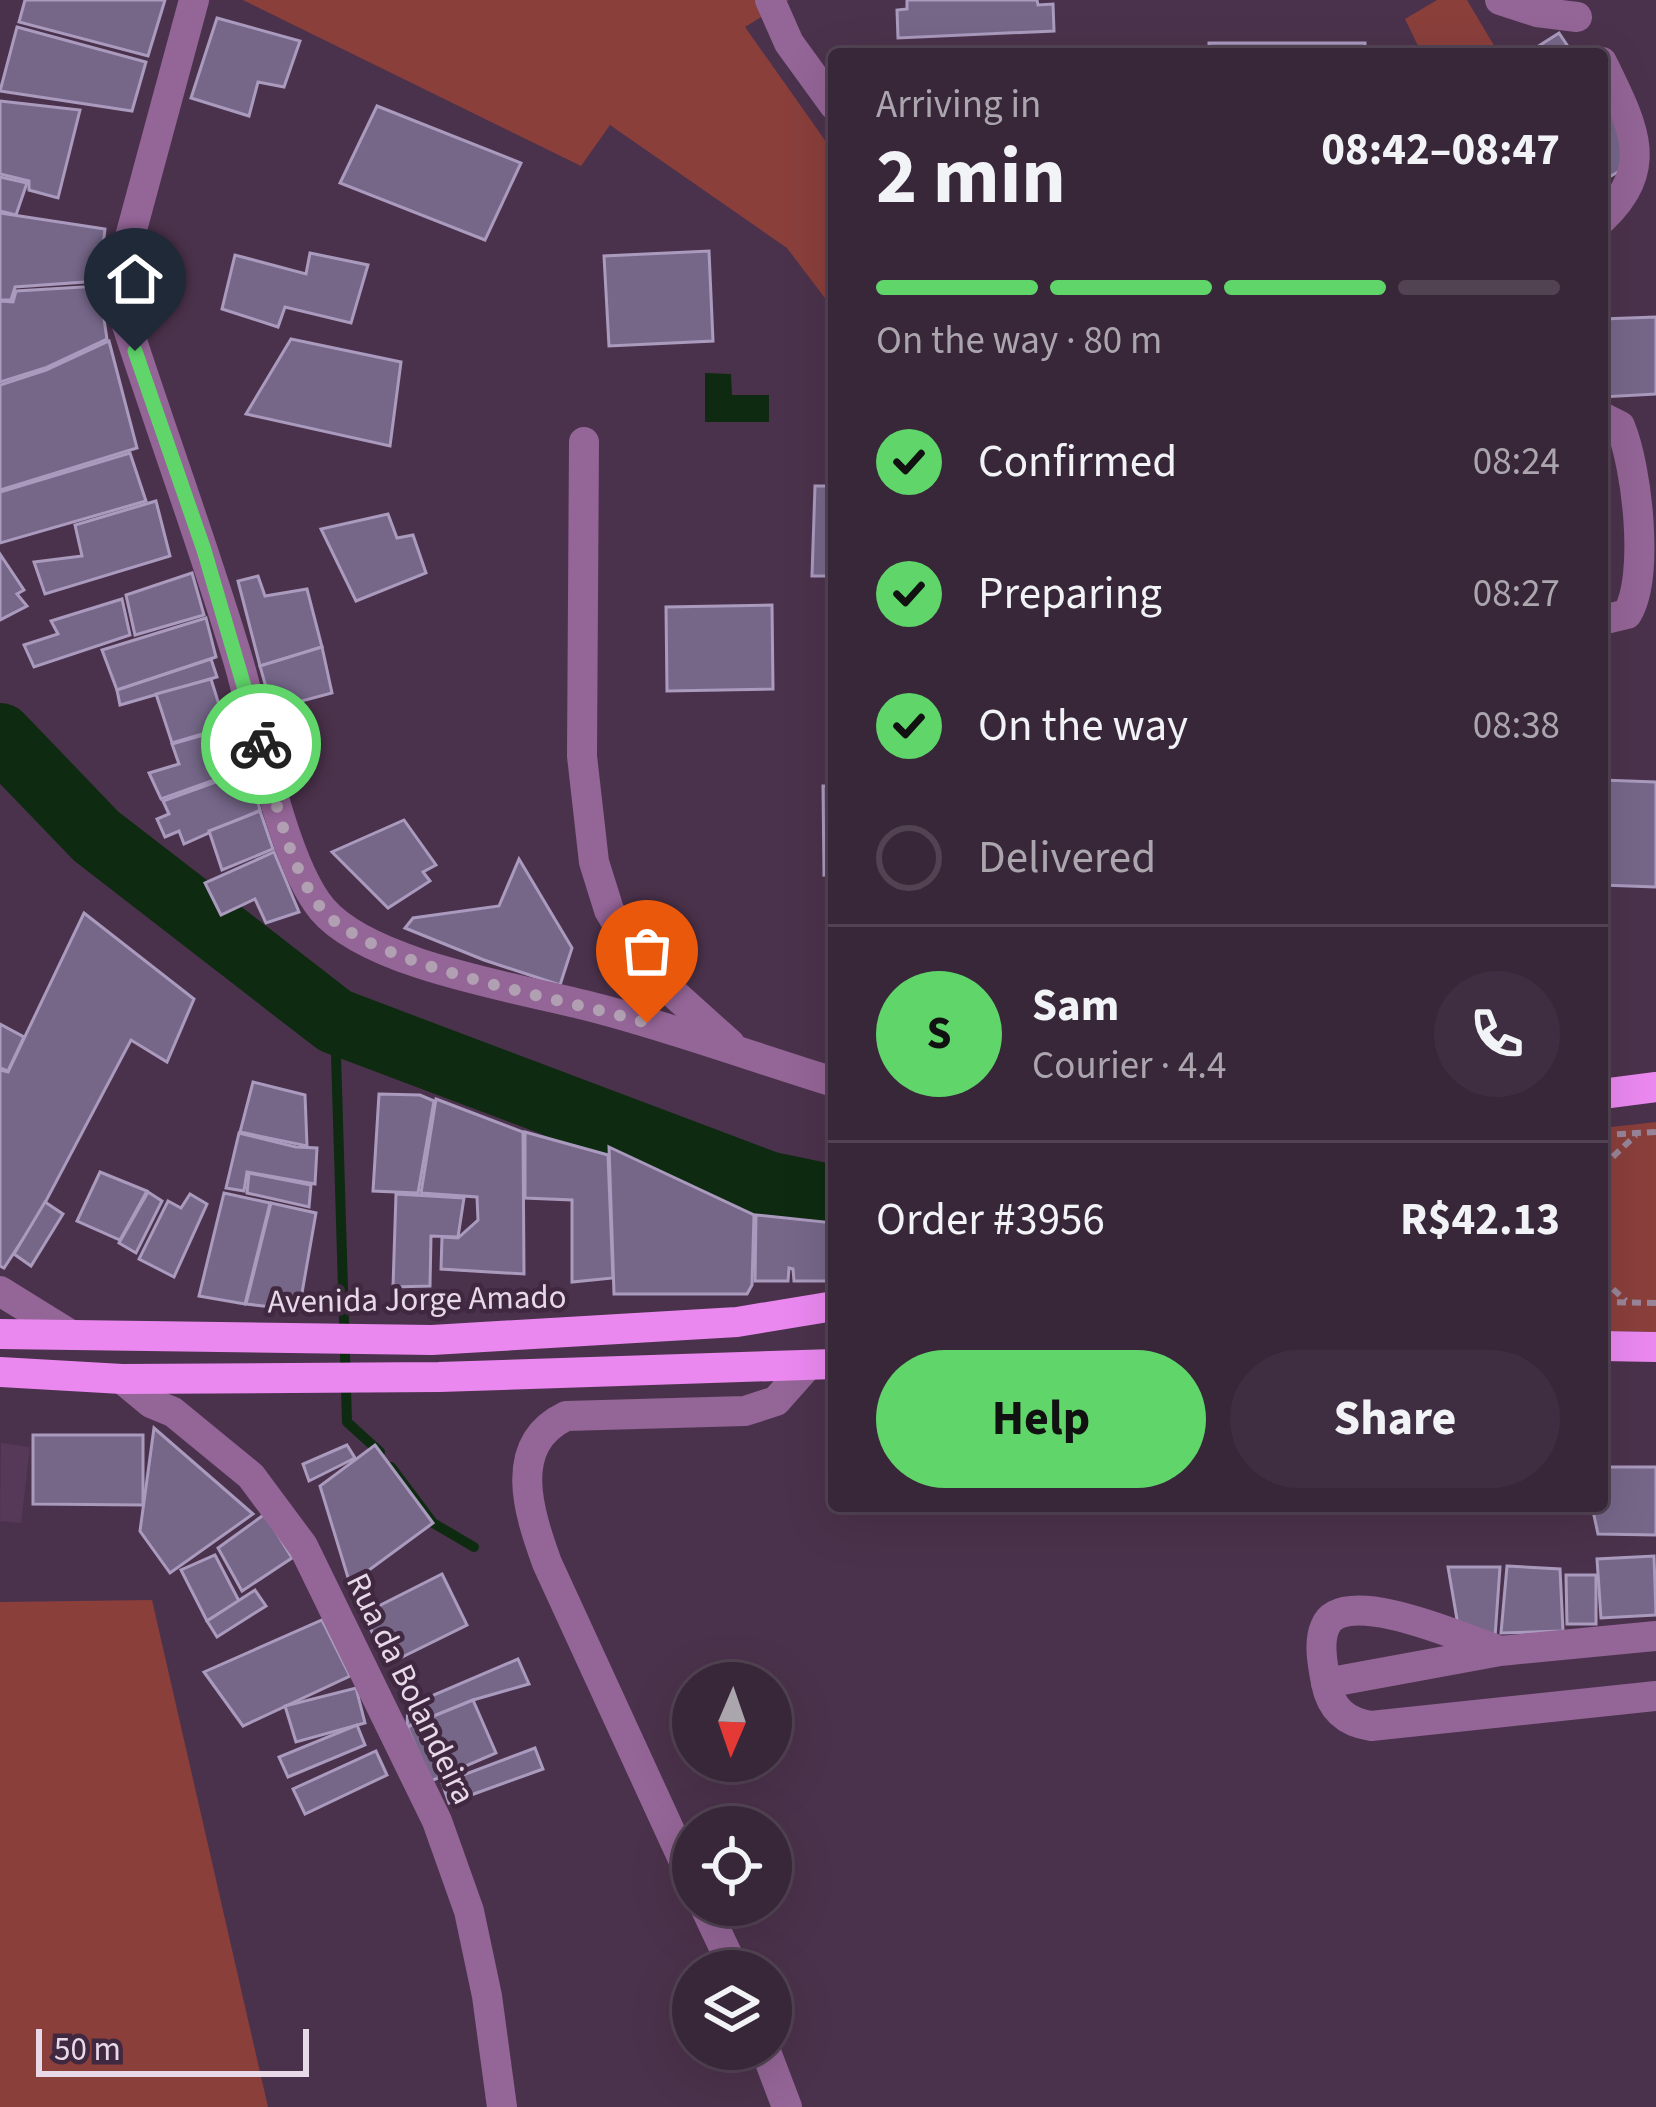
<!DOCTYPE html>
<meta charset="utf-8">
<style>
:root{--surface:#382639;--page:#3f2e41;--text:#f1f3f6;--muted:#aba5ae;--line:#524353;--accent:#60d56a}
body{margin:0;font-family:"Source Sans 3",sans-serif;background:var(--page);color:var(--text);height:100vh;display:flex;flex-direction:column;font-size:45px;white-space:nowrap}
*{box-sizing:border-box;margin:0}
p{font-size:39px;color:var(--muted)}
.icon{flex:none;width:66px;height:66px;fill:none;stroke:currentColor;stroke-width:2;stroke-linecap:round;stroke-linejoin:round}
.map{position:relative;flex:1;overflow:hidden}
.panel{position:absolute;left:828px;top:48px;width:780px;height:1464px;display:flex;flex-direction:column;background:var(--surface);border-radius:12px;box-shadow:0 12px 48px #0002,0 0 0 3px var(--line)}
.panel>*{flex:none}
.needle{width:78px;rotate:182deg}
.buttons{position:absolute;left:672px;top:1662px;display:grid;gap:24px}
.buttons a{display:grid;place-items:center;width:120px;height:120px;border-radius:50%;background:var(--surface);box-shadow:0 12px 48px #0002,0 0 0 3px var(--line);font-size:60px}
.scale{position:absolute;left:36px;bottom:30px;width:273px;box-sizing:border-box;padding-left:12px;border:6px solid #e8d9e9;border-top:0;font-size:33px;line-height:42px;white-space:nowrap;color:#e8d9e9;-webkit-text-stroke:9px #402841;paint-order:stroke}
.pin{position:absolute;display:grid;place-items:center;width:102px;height:102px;color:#fff;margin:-123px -51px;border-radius:50% 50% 50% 0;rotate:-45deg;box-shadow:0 0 12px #0007}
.pin .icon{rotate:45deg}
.courier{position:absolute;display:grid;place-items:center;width:120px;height:120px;margin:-60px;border:9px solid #60d56a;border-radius:50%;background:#fff;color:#222;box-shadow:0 3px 15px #0007}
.overview em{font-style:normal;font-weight:700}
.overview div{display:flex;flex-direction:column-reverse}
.overview{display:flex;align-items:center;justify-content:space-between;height:204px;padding:0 48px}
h1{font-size:78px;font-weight:700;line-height:90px}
.bar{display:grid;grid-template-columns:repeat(4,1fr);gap:18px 12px;align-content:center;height:144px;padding:0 48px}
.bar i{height:15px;border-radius:9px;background:var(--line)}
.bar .current{background:var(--accent)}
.bar p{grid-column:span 4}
.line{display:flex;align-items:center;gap:30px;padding:0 48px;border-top:3px solid var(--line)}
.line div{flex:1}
.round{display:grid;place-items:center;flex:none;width:126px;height:126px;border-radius:63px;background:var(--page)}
ol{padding:0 48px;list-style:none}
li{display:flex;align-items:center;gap:36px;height:132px}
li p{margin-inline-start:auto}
li .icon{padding:12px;border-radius:50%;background:var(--accent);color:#111;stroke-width:4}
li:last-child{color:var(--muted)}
li i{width:66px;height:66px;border:6px solid var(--line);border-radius:50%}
.button{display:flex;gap:24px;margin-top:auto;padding:24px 48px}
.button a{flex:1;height:138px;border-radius:72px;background:var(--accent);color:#111;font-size:48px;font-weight:700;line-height:138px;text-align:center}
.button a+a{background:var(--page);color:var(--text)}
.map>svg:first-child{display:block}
.built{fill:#563858}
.green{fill:#8a3f3b}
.water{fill:#0e2b11}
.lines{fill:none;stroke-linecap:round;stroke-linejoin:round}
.stream{stroke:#0e2b11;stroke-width:10}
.river{stroke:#0e2b11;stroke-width:66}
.building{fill:#766789;stroke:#aa9abe;stroke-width:3}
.path{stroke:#99859a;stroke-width:6;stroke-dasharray:9 6;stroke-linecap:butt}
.minor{stroke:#946597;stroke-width:30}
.major{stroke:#ea88f0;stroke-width:30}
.done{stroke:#b19fb2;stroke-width:12;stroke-dasharray:0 21.6}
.route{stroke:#60d56a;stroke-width:15}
.labels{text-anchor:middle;stroke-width:9;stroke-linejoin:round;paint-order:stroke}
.street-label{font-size:33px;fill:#e8d9e9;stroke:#402841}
</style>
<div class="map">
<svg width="1656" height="2107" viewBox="0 0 1656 2107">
<rect width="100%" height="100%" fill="#4b324c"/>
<!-- built -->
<polygon class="built" points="1,1443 30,1447 21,1523 0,1521"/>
<!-- green -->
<g class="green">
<polygon points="243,0 789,0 745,27 834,153 834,310 787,248 610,125 581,166"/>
<polygon points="1437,0 1467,0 1499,54 1422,54 1405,19"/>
<polygon points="1656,1122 1656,1332 1602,1331 1602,1128"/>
<polygon points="152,1600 268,2107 0,2107 0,1602"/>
</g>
<!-- water -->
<polygon class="water" points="705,373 731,374 732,395 769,395 769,422 705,422"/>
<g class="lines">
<!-- stream -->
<g class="stream">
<polyline points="335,1021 347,1422 380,1452"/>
<polyline points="391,1467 433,1523 474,1547"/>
</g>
<!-- river -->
<polyline class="river" points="0,736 96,836 335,1021 767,1184 834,1198"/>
</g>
<!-- building -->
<g class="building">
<polygon points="25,0 165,0 148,56 19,22"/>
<polygon points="907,0 1037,0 1038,5 1053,4 1054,31 898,38 897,10 907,9"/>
<polygon points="217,18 300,41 284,87 258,82 249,116 191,98"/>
<polygon points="17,27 146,62 132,111 0,91"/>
<polygon points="1559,33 1573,54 1526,54"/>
<rect x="1209" y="43" width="156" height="11"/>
<polygon points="1602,98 1641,159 1602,181"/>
<polygon points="0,101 80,110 58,198 29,190 29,181 0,174"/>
<polygon points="377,106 521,163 485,240 340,183"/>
<polygon points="0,177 27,183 16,215 0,211"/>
<polygon points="0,213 105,229 99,281 15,287 11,300 0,300"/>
<polygon points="709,251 713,341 609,346 604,256"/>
<polygon points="310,253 368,265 351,323 285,307 278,327 222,309 235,255 306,274"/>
<polygon points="99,286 107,339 45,368 0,382 0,301 13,302 16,291"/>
<polygon points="1656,317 1656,394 1602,397 1602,319"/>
<polygon points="291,339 401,362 390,446 246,414"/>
<polygon points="109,341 137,448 0,490 0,385 46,370"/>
<polygon points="130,453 146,501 0,543 0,492"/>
<polygon points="815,486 834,486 834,576 812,576"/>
<polygon points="156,501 170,556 45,594 34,562 82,556 75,525"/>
<polygon points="388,514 397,538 413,535 426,573 356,601 321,529"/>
<polygon points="0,554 24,590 17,594 27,606 0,620"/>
<polygon points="192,573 204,615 135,635 126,595"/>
<polygon points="258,576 265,596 307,589 322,647 260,666 238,581"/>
<polygon points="122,599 130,635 34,667 24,645 58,634 51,621"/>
<polygon points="772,605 773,689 667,691 666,607"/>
<polygon points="206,618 216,657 117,690 102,650"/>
<polygon points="322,647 332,693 272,709 260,666"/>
<polygon points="211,659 217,677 120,705 117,690"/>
<polygon points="211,679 226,727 172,743 156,694"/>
<polygon points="238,725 248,768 161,799 149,773 179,764 172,744"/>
<polygon points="249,770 260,810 184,844 179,831 165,837 157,819 169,814 163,801"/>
<polygon points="1602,780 1656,782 1656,887 1602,885"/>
<polygon points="823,786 834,786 834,874 824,875"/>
<polygon points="260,811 273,849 222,870 209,831"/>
<polygon points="404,820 436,865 423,872 430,881 388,908 332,852"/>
<polygon points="274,852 299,912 266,923 255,899 221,915 205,883"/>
<polygon points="519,859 572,948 560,985 484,960 405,928 413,918 499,906"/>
<polygon points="84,913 194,999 167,1062 131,1040 38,1216 4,1268 0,1266 0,1070 8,1072"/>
<polygon points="0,1024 24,1037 8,1071 0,1068"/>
<polygon points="253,1082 305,1095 307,1146 240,1132"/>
<polygon points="379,1094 420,1095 434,1101 418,1193 373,1191"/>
<polygon points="436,1099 523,1132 524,1274 441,1269 442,1237 458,1238 478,1220 477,1197 421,1193"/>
<polygon points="525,1132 608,1155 613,1278 572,1282 572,1200 525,1198"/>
<polygon points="239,1133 296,1147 317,1148 315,1184 247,1172 244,1191 226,1188"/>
<polygon points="609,1147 754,1215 752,1285 747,1294 614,1294"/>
<polygon points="100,1172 147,1191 120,1240 77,1221"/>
<polygon points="249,1173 311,1185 309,1207 247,1193"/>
<polygon points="148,1192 162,1201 136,1253 119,1243"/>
<polygon points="224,1193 270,1203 245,1304 199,1296"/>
<polygon points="190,1194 207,1204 174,1277 139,1259 168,1201 181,1208"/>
<polygon points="396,1194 464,1198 458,1237 431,1236 430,1286 393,1287"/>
<polygon points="45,1202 63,1214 31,1266 14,1254"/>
<polygon points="271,1203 316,1213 299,1310 246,1304"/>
<polygon points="756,1215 834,1223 834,1277 830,1281 794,1281 793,1269 789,1268 788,1281 755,1281"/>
<polygon points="154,1428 253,1514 170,1573 140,1531"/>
<polygon points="33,1435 143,1435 143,1505 33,1504"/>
<polygon points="347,1445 355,1458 309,1481 303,1464"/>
<polygon points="375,1445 433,1523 350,1584 320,1486"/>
<polygon points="1602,1467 1656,1467 1656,1535 1598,1534 1592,1506 1602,1506"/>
<polygon points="265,1514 292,1558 242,1591 218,1548"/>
<polygon points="215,1555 239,1601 207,1621 181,1570"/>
<polygon points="1654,1556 1656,1615 1601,1618 1597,1559"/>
<polygon points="1507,1566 1560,1569 1563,1631 1501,1633"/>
<polygon points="1448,1567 1500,1567 1495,1637 1460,1637"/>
<polygon points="442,1574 467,1625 388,1664 363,1614"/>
<polygon points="1566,1575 1596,1575 1596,1624 1567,1624"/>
<polygon points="255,1590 266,1606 217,1637 207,1621"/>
<polygon points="322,1620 350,1676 243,1726 204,1672"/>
<polygon points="518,1659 529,1684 473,1700 407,1727 408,1706"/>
<polygon points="356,1688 365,1723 296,1742 285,1706"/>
<polygon points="473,1700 496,1753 431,1781 407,1727"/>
<polygon points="357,1725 365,1745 288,1777 279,1757"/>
<polygon points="535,1748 543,1769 449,1803 442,1783"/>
<polygon points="376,1751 387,1775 305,1814 293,1789"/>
</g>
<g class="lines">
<!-- path -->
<g class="path">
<polyline points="1602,1135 1656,1132"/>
<polyline points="1602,1167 1636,1135"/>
<polyline points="1602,1279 1626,1301"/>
<polyline points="1602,1302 1656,1303"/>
</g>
<!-- minor -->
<g class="minor">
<path d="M194 0 127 248 121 284 124 316C161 431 203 544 238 660 257 724 281 860 322 909 371 967 527 989 600 1009 679 1030 756 1058 834 1082"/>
<polyline points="770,0 789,43 834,105"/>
<polyline points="1500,0 1537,12 1577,17"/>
<path d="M1602 62C1634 128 1656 167 1602 219"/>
<path d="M1602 417 1620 426C1637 466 1650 577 1627 614L1602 620"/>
<polyline points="584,442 582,756 594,862 609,910 641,964 730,1044"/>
<polyline points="0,1291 71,1335"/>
<polyline points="122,1379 151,1403 173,1412 251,1476 303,1546 437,1821 469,1911 487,1996 502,2107"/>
<path d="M1500 1651C1468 1640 1342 1583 1325 1627 1318 1643 1323 1666 1326 1683L1500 1651 1656 1636"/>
<path d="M1326 1683C1331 1709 1345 1722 1371 1726L1656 1696"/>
<path d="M693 1881 547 1563C529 1513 506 1445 566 1416L745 1411 776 1401 807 1366"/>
<polyline points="704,1905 735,1971"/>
<polyline points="765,2049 787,2107"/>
</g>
<!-- major -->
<g class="major">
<polyline points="1602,1094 1656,1087"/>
<polyline points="0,1334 432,1340 737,1322 834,1306"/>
<polyline points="1602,1346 1656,1347"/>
<polyline points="0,1372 122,1379 439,1377 834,1364"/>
</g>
</g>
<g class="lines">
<!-- done -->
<path class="done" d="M261 744C275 796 287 864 321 908 369 968 569 999 647 1023"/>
<!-- route -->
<polyline class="route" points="135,351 204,550 261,744"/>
</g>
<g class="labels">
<!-- street labels -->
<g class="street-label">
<text transform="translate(417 1298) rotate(-1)" y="12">Avenida Jorge Amado</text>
<text transform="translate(412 1688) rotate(64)" y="12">Rua da Bolandeira</text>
</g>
</g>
</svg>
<div class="buttons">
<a><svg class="needle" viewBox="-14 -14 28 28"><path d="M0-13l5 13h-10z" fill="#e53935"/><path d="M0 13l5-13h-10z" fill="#aba5ae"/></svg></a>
<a><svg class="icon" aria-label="locate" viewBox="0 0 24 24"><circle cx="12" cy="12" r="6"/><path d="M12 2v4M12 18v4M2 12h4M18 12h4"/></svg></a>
<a><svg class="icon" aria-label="layers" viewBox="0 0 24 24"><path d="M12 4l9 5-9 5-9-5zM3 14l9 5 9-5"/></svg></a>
</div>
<div class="scale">50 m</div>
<div class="pin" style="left:647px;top:1023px;background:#ea580c"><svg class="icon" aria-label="bag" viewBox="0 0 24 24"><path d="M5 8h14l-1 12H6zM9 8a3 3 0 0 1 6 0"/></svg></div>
<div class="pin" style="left:135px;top:351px;background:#1f2937"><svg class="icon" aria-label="home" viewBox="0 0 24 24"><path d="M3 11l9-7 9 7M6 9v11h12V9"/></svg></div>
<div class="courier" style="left:261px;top:744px"><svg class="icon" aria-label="bike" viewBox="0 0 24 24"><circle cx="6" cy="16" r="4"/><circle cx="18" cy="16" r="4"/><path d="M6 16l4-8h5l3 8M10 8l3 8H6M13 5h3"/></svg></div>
<section class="panel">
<div class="overview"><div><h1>2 min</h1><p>Arriving in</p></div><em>08:42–08:47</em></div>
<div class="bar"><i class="current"></i><i class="current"></i><i class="current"></i><i></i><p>On the way · 80 m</p></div>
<ol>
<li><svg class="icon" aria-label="check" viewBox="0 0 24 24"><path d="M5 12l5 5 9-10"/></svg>Confirmed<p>08:24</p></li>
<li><svg class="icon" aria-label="check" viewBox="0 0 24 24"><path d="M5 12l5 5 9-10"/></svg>Preparing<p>08:27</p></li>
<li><svg class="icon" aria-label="check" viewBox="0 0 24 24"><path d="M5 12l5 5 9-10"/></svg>On the way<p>08:38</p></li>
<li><i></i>Delivered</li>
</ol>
<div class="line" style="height:216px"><b class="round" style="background:var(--accent);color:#111">S</b><div><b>Sam</b><p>Courier · 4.4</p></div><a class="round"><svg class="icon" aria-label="phone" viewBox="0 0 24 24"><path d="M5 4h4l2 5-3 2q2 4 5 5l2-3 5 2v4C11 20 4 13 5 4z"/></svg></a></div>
<div class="line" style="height:156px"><div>Order #3956</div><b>R$42.13</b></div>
<div class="button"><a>Help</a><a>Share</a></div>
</section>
</div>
